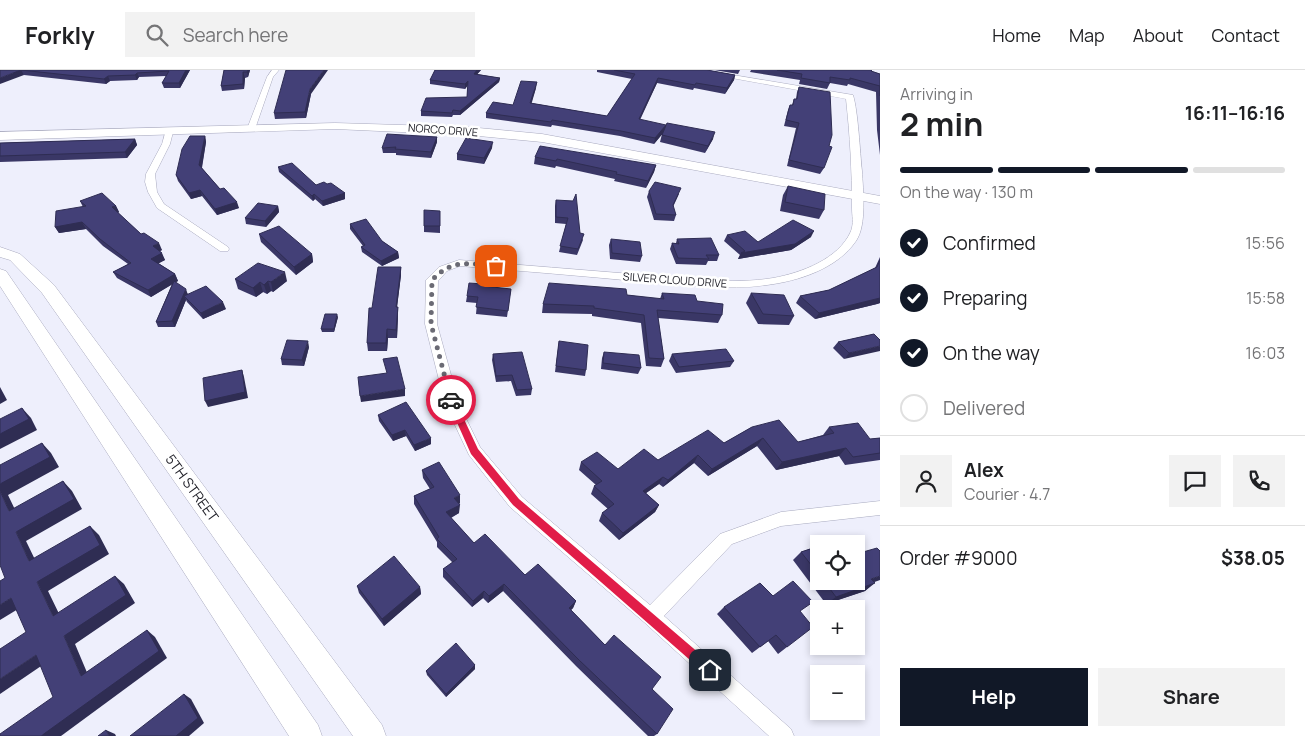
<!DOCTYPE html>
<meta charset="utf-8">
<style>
:root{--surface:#fff;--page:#f2f2f2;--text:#202124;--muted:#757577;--line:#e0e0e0;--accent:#111827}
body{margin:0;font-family:Manrope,sans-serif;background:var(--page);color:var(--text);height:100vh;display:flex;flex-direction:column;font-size:19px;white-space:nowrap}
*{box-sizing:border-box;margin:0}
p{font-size:16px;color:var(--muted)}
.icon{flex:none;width:28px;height:28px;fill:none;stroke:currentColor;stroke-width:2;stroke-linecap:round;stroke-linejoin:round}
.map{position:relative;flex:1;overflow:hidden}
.panel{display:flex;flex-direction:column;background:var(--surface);width:425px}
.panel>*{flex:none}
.controls{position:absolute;left:810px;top:465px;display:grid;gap:10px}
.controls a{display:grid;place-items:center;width:55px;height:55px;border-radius:0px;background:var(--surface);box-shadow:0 2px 8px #0003;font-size:25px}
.pin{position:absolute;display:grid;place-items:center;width:42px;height:42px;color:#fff;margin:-21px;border-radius:10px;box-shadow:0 2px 8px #0006}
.courier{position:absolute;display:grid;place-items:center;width:50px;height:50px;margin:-25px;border:4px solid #e11d48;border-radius:50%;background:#fff;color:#222;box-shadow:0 1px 6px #0007}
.overview em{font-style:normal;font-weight:700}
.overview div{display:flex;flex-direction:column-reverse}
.overview{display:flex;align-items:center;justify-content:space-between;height:85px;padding:0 20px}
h1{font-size:32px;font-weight:700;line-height:38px}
.bar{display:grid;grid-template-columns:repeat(4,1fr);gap:8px 5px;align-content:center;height:60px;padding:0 20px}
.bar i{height:6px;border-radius:4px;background:var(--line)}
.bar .on{background:var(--accent)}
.bar p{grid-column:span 4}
.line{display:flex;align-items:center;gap:12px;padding:0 20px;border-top:1px solid var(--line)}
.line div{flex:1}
.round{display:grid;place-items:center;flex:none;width:52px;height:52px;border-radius:0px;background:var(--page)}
ol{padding:0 20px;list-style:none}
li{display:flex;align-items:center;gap:15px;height:55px}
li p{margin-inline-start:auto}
li .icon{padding:5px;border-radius:50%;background:var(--accent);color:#fff;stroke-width:4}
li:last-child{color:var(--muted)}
li i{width:28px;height:28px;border:2px solid var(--line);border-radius:50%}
.action{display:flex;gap:10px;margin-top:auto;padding:10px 20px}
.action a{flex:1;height:58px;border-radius:0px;background:var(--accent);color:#fff;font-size:20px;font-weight:700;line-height:58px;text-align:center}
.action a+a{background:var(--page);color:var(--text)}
header{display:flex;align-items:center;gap:30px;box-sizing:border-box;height:70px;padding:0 25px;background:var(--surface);border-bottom:1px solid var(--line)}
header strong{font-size:24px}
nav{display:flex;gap:28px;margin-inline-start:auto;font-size:18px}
.search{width:350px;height:45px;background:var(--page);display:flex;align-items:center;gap:12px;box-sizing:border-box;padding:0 18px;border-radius:0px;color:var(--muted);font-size:19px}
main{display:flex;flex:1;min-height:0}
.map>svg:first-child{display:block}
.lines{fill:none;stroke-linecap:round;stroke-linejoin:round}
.street-casing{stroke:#a9aabf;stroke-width:1}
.secondary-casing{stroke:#a9aabf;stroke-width:1}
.street{fill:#fff;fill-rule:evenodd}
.secondary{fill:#fff;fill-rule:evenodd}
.wall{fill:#3a3766}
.shaded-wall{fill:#2f2d53}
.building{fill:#434077;stroke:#2f2d53}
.route{fill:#e11d48}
.done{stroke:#6a6a74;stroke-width:5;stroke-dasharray:0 9}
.labels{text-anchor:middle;stroke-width:5;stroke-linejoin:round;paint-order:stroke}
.far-street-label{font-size:11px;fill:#23232b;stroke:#fff}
.street-label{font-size:14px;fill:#23232b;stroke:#fff}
</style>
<header>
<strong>Forkly</strong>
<div class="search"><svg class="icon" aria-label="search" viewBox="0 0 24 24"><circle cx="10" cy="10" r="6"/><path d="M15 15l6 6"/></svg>Search here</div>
<nav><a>Home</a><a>Map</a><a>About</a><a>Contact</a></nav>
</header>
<main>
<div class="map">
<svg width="880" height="666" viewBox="0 0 880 666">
<rect width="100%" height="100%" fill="#eeeffc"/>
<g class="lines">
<defs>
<g id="street">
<polygon points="272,0 279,0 273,7 255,59 248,61 247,59 267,7"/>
<path d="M688 0H703L853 25C858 41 860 82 862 101 863 120 867 155 856 171 837 199 798 211 767 215 727 221 685 215 645 212 584 206 522 201 460 196L447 201 438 211 437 254 459 334 480 377 522 427 650 535 720 464 781 442 880 431V445L781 456 732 474 664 546 791 659 794 666H769L645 553 510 437 469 385 445 334 425 254 426 210 439 197 459 190C521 195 582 200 644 205 686 208 731 215 773 208 801 203 839 189 851 161 854 153 852 146 852 138 852 101 850 65 846 29Z"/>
<polygon points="166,60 173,62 170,74 155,104 157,122 164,134 228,177 229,179 228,181 220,181 157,138 148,122 145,112 146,104 162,74"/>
</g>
<g id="secondary">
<polygon points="335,53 468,57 542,64 880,126 880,134 542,72 468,65 335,59 0,70 0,62"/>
<polygon points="0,177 20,184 54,215 382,655 386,666 353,666 42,223 10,190 0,187"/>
<polygon points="0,199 6,201 318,655 322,666 289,666 0,216"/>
</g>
</defs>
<!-- street casing -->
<use href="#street" class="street-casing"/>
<!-- secondary casing -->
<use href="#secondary" class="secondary-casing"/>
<!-- street -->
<use href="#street" class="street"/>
<!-- secondary -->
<use href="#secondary" class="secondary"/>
</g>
<!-- wall -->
<g class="wall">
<polygon points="0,0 190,0 180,18 164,18 162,13 166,6 139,7 137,10 110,11 106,14 24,5"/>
<polygon points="224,0 250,0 248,7 245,8 244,19 222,21 221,16"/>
<polygon points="435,0 481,0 477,4 500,8 499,12 460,45 453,45 452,47 421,46 421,41 467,27 468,15 465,19 430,14 430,10"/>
<polygon points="597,0 707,0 735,5 734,10 725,24 694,18 693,20 657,13 640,50 713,69 705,83 660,72 662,64 654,74 620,66 552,55 551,57 486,48 486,43 513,35 536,18 531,33 607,46 632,9 597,2"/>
<polygon points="714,0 740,0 738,4"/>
<polygon points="751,0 872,0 871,1 880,4 880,85 877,60 876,22 848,14 847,16 830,13 827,19 799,14 800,10 750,2"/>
<polygon points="799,17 824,98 820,104 787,96 796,58 784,56 788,40 790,35 792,35 794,29 796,29 797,22"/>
<polygon points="311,24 306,48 275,49 274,43"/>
<polygon points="205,66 206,72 202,98 220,119 239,138 217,145 202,126 191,129 178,111 176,105"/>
<polygon points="437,67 437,72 431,88 396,85 396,83 383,83 382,78"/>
<polygon points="135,69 137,75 127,88 0,92 0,73"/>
<polygon points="492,78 484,94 457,90 457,84"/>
<polygon points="535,87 656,95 654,102 646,118 614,111 615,109 556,96 555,98 534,94"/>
<polygon points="278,97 316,115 345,123 345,129 323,136 315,129 313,131 279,102"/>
<polygon points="788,116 824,140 819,149 780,141 783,125"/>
<polygon points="649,121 679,124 673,137 676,145 674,151 654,150 647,127"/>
<polygon points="556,130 580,163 583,170 577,185 559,182 566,154 555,153 555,136"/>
<polygon points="80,131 116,136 119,142 118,143 141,164 162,180 160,181 165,190 158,193 175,204 178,211 175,212 188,224 226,239 203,249 187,232 186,230 175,257 158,257 156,252 172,214 151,227 117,208 113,202 128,194 103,176 86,159 59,163 55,157 83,137"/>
<polygon points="278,136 279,142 266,157 246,154 245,148"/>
<polygon points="440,141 440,163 424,162 424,156"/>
<polygon points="350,154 382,171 398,182 399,188 382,196 362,182 361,177 363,176 350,159"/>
<polygon points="259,164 312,184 313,192 296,205 261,172"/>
<polygon points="727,165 758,172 811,167 791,180 738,189 740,185 724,171"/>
<polygon points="611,169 642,186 640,192 610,189 609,175"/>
<polygon points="677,169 719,185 717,191 708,191 706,195 676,194 670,179 672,173 676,173"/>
<polygon points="880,187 880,233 877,234 815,249 796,233 800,226 829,220 875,198"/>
<polygon points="401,197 401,205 397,237 398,237 398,245 397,268 388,268 387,281 368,281 367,273 372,238"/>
<polygon points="235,209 287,211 273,222 271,221 267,224 263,222 256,227 238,219"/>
<polygon points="483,216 511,219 507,247 476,244 477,233 466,232 467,226"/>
<polygon points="662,223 697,231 722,245 718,253 658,248 664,289 661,297 646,296 641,253 592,246 592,244 542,243 543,234 627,225 660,229"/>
<polygon points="751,223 794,246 789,255 758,254 746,233"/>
<polygon points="338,247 334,262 322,262 321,259"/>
<polygon points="874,264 844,289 833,278 838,272"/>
<polygon points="559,271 586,300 585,306 555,302"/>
<polygon points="309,277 304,296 282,295 281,289"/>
<polygon points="604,282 641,298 638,304 601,299 602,288"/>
<polygon points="493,284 532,319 531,325 516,326 511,311 496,312 492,290"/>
<polygon points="672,284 734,291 730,297 676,303 669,291"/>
<polygon points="378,345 431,374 415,381 406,366 393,371 379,351"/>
<polygon points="752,357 798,372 823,365 829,357 870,369 880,368 880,390 845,395 839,386 776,400 757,376 708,406 694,393 663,417 659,414 646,423 659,435 655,442 619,470 599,451 602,443 608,439 591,424 594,416 596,415 579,400 581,392 618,399 658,390 724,373"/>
<polygon points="422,400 460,433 459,434 459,443 451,448 474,473 525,505 576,531 573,538 571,540 605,575 652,619 657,664 654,666 648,666 576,596 503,521 488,533 483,528 472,537 443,507 443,499 453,493 437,477 437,472 414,434 414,426 430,419 423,408"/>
<polygon points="819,476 819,511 874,512 865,521 826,534 793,490 801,482"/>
<polygon points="357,516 420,517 421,524 384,556 359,523"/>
<polygon points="773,526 800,542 787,577 778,584 768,571 752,583 717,544 724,537"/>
<polygon points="475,599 446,627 427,605 426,601"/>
</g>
<!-- shaded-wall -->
<g class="shaded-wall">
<polygon points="21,0 24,5 0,14 0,8"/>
<polygon points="186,0 190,0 180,18 179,13"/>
<polygon points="248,0 250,0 248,7 247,2"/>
<polygon points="324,0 328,0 311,24 306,48 305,42 310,19"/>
<polygon points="477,0 481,0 474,8 474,4"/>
<polygon points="243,2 245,8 244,19 243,14"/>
<polygon points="137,3 139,7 137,10 135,5"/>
<polygon points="735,5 734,10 725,24 727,18"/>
<polygon points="108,6 110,11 106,14 104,9"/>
<polygon points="500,8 499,12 460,45 460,41"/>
<polygon points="658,8 657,13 637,55 639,49"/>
<polygon points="468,11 468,15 465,19 465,14"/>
<polygon points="537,12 536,18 530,39 530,33"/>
<polygon points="666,55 665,61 654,74 655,68"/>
<polygon points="715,62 713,69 705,83 708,76"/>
<polygon points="205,66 206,72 201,101 199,95"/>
<polygon points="437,67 437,72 431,88 431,82"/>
<polygon points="135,69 137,75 127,88 125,82"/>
<polygon points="493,72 492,78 484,94 484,88"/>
<polygon points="656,95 654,102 646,118 648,111"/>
<polygon points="200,120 202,126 191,129 189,123"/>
<polygon points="345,123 345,129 323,136 322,131"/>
<polygon points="314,124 315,129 313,131 312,126"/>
<polygon points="237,132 239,138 217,145 215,139"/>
<polygon points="116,136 119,142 115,144 112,137"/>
<polygon points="278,136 279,142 266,157 265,151"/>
<polygon points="82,152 86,159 59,163 55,157"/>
<polygon points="814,161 811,167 791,180 738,189 741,183"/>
<polygon points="159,173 162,180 156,183 153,176"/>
<polygon points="398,182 399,188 382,196 381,191"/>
<polygon points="162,183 165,190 154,196 151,189"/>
<polygon points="312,184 313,192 296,205 294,197"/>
<polygon points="401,197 401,205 396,245 396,237"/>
<polygon points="285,202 287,211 273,222 271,212"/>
<polygon points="175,204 178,211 151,227 148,220"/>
<polygon points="268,211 271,221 267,224 264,215"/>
<polygon points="260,212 263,222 256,227 253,218"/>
<polygon points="186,219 188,225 184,226 186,230 175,257 172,251"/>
<polygon points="880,228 880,233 877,234 815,249 819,243"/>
<polygon points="223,232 226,239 203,249 201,243"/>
<polygon points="398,237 398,245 397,268 396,260"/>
<polygon points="337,244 338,247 334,262 334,259"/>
<polygon points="387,259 388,268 387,281 386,273"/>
<polygon points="308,271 309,277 304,296 302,290"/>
<polygon points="880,276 880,281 844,289 849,283"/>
<polygon points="242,300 244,307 248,328 208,337 205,331"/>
<polygon points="0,317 7,330 0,334"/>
<polygon points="405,319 405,326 361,332 360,326"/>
<polygon points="22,338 31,348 37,360 0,379 0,364"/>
<polygon points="405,360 406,366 393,371 392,365"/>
<polygon points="431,368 431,374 415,381 414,375"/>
<polygon points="763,368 757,376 708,406 712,399"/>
<polygon points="42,373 51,383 59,397 8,425 20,450 9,441 0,421 0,414"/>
<polygon points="846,378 839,386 776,400 782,392"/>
<polygon points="698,385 694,393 663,417 668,410"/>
<polygon points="663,407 659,414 639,428 643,421"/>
<polygon points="63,411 72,421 82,439 26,471 40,500 29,491 16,462"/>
<polygon points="460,425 460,433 454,436 454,428"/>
<polygon points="460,435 459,443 446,450 446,442"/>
<polygon points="659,435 655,442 619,470 623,463"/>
<polygon points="90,456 99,465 109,484 48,521 64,554 53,546 37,512"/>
<polygon points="115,506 124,514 135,533 75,574 91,612 81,606 64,566"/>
<polygon points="880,506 880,510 861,517 871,509"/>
<polygon points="875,513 865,521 826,534 836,527"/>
<polygon points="504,514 503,521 488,533 489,526"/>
<polygon points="420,517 421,524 384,556 382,549"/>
<polygon points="484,521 483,528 472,537 473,531"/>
<polygon points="11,528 23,536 0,550 0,535"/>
<polygon points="576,531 573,538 566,545 569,538"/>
<polygon points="147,560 155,567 167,588 61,666 41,666"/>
<polygon points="36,585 47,592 0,624 0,609"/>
<polygon points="475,595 475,599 446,627 446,624"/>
<polygon points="184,624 191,629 204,653 189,666 176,666"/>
<polygon points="106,660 115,664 116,666 109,666"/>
</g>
<!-- building -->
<g class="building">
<polygon points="0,0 186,0 179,13 162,13 169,1 137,3 135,5 108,6 104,9 21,0 0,8"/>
<polygon points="224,0 248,0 247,2 243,2 243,14 221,16"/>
<polygon points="286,0 324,0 310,19 305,42 274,43"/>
<polygon points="435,0 477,0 474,4 500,8 460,41 453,40 452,43 421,41 426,28 467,27 468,11 465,14 430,10"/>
<polygon points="614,0 707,0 735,5 727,18 696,13 695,15 658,8 639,49 666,55 655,68 621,61 552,50 551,52 486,43 493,32 513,35 521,11 537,12 530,33 607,46 635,4"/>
<polygon points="777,0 872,0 871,1 880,4 880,26 880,16 850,8 850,10 830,7 830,13 801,8 802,4"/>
<polygon points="799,17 830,22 832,65 829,76 832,77 824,98 789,90 799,53 786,50 790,35 793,35 794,29 797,29"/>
<polygon points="667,53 715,62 708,76 662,65"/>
<polygon points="387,64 437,67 431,82 395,79 396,77 382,78"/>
<polygon points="190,66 205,66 199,95 220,119 224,118 237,132 215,139 200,120 189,123 176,105 182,79"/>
<polygon points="466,68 493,72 484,88 457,84"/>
<polygon points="135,69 125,82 0,86 0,73"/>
<polygon points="540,76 656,95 648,111 616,104 617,102 557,89 556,91 535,87"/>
<polygon points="292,93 316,115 324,112 327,114 331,113 345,123 322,131 314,124 312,126 278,97"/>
<polygon points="655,112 681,118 673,135 676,145 656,144 649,121"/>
<polygon points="788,116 825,124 824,140 785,132"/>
<polygon points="102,123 116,136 112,137 141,164 144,163 159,173 153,176 162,183 151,189 175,204 148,220 113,202 131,193 100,169 82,152 55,157 56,141 86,136 80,131"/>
<polygon points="576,124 580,163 584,164 578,179 560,176 568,148 556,147 556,130 573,131"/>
<polygon points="258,133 278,136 265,151 245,148"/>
<polygon points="424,140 440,141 440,156 424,156"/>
<polygon points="366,149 382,171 398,182 381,191 361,177 365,175 350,154"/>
<polygon points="793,150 814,161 795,174 741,183 745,181 727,165 745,161 758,172"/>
<polygon points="279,156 312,184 294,197 259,164"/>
<polygon points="711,168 719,185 706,185 709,189 678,188 672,173 679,174 677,169"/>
<polygon points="611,169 640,172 642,186 612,183"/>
<polygon points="880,190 880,228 819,243 800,226 829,220 877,197"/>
<polygon points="258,193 285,202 271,212 268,211 264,215 260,212 253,218 235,209"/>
<polygon points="378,197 401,197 396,237 398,237 396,260 387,259 386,273 367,273 369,238 372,238"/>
<polygon points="174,211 186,219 172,251 156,252"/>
<polygon points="469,213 483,214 483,216 511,219 508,241 476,237 478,227 467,226"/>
<polygon points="549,213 626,219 627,225 664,229 662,223 695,225 697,231 723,234 722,245 657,240 664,289 649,288 644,245 594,238 594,236 543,234"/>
<polygon points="206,216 223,232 201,243 184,226"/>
<polygon points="751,223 784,225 794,246 763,244"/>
<polygon points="325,244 337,244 334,259 321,259"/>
<polygon points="874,264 880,270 880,276 849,283 838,272"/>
<polygon points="287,270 308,271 302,290 281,289"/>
<polygon points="559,271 588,275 586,300 556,296"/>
<polygon points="726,279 734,291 679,297 672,284"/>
<polygon points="522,282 532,319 517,320 512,305 496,306 493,284"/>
<polygon points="604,282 639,285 641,298 603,293"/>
<polygon points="397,287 405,319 360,326 358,307 387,303 383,289"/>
<polygon points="242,300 245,322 205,331 203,308"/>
<polygon points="406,332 431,368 414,375 405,360 392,365 378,345"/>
<polygon points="22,338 29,349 0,364 0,349"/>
<polygon points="779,350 798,372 834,363 829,357 858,353 870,369 880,368 880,383 853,387 846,378 782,392 763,368 712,399 698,385 668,410 663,407 643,421 659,435 623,463 602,443 614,434 594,416 602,411 581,392 597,382 618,399 644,379 658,390 708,360 724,373 752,357"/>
<polygon points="42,373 50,387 0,414 0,395"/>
<polygon points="439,392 460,425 454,428 460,435 446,442 474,473 485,464 525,505 538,494 576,531 569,538 605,575 614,565 661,607 652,619 673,639 657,664 579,590 504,514 489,526 484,521 473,531 443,499 457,489 437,469 439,467 414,426 434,417 422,400"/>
<polygon points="63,411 74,429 16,462 29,491 90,456 100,475 37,512 53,546 115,506 126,525 64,566 81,606 147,560 159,581 41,666 0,666 0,664 53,627 36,585 0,609 0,579 26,562 11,528 0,535 0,511 5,508 0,495 0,421 9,441"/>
<polygon points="842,468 847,474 826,474"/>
<polygon points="819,476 819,505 801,482"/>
<polygon points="877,478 880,481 880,506 871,509 875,513 836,527 824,511 856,511 856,484"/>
<polygon points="394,486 420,517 382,549 357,516"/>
<polygon points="793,511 813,532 800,541 813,557 787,577 776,565 760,577 724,537 760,513 773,526"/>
<polygon points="456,573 475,595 446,624 426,601"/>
<polygon points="184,624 198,648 176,666 130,666"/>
<polygon points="106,660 109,666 98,666"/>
</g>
<!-- route -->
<polygon class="route" points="451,327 455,330 478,379 519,429 714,596 716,600 714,604 710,605 706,604 513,435 471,384 447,330"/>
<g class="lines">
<!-- done -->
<path class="done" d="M451 330 431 254 432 210C453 188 468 194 496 196"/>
</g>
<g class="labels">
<!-- far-street labels -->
<g class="far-street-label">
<text transform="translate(443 60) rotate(4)" y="4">NORCO DRIVE</text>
<text transform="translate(675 210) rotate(4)" y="4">SILVER CLOUD DRIVE</text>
</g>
<!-- street labels -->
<g class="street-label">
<text transform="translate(192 418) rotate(54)" y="5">5TH STREET</text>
</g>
</g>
</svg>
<div class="controls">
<a><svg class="icon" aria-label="locate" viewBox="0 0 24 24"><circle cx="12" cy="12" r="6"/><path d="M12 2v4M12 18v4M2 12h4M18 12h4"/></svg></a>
<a>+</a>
<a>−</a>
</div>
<div class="pin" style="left:496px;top:196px;background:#ea580c"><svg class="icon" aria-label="bag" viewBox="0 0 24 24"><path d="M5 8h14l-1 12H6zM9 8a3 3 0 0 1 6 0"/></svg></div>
<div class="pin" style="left:710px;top:600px;background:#1f2937"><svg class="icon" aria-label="home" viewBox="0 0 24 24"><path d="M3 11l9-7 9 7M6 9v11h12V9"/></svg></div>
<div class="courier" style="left:451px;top:330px"><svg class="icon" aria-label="car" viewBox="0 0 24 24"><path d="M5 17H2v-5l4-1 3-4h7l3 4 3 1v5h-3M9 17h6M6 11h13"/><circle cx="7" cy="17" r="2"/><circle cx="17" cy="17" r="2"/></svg></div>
</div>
<section class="panel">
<div class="overview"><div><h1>2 min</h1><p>Arriving in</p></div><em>16:11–16:16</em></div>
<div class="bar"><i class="on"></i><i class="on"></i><i class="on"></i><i></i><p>On the way · 130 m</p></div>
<ol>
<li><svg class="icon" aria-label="check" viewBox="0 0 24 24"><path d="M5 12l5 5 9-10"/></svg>Confirmed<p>15:56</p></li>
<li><svg class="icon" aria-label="check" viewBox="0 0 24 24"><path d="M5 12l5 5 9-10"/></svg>Preparing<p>15:58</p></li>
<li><svg class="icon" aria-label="check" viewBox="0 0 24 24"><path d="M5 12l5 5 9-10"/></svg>On the way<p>16:03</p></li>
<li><i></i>Delivered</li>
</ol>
<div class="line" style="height:90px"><a class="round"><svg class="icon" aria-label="person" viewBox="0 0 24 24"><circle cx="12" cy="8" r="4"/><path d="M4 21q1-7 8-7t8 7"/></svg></a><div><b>Alex</b><p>Courier · 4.7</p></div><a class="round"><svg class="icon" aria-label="chat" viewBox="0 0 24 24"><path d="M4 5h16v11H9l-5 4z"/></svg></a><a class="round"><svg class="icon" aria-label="phone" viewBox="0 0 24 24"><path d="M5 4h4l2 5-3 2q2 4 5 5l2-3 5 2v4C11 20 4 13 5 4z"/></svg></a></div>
<div class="line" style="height:65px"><div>Order #9000</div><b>$38.05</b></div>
<div class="action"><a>Help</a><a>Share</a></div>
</section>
</main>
